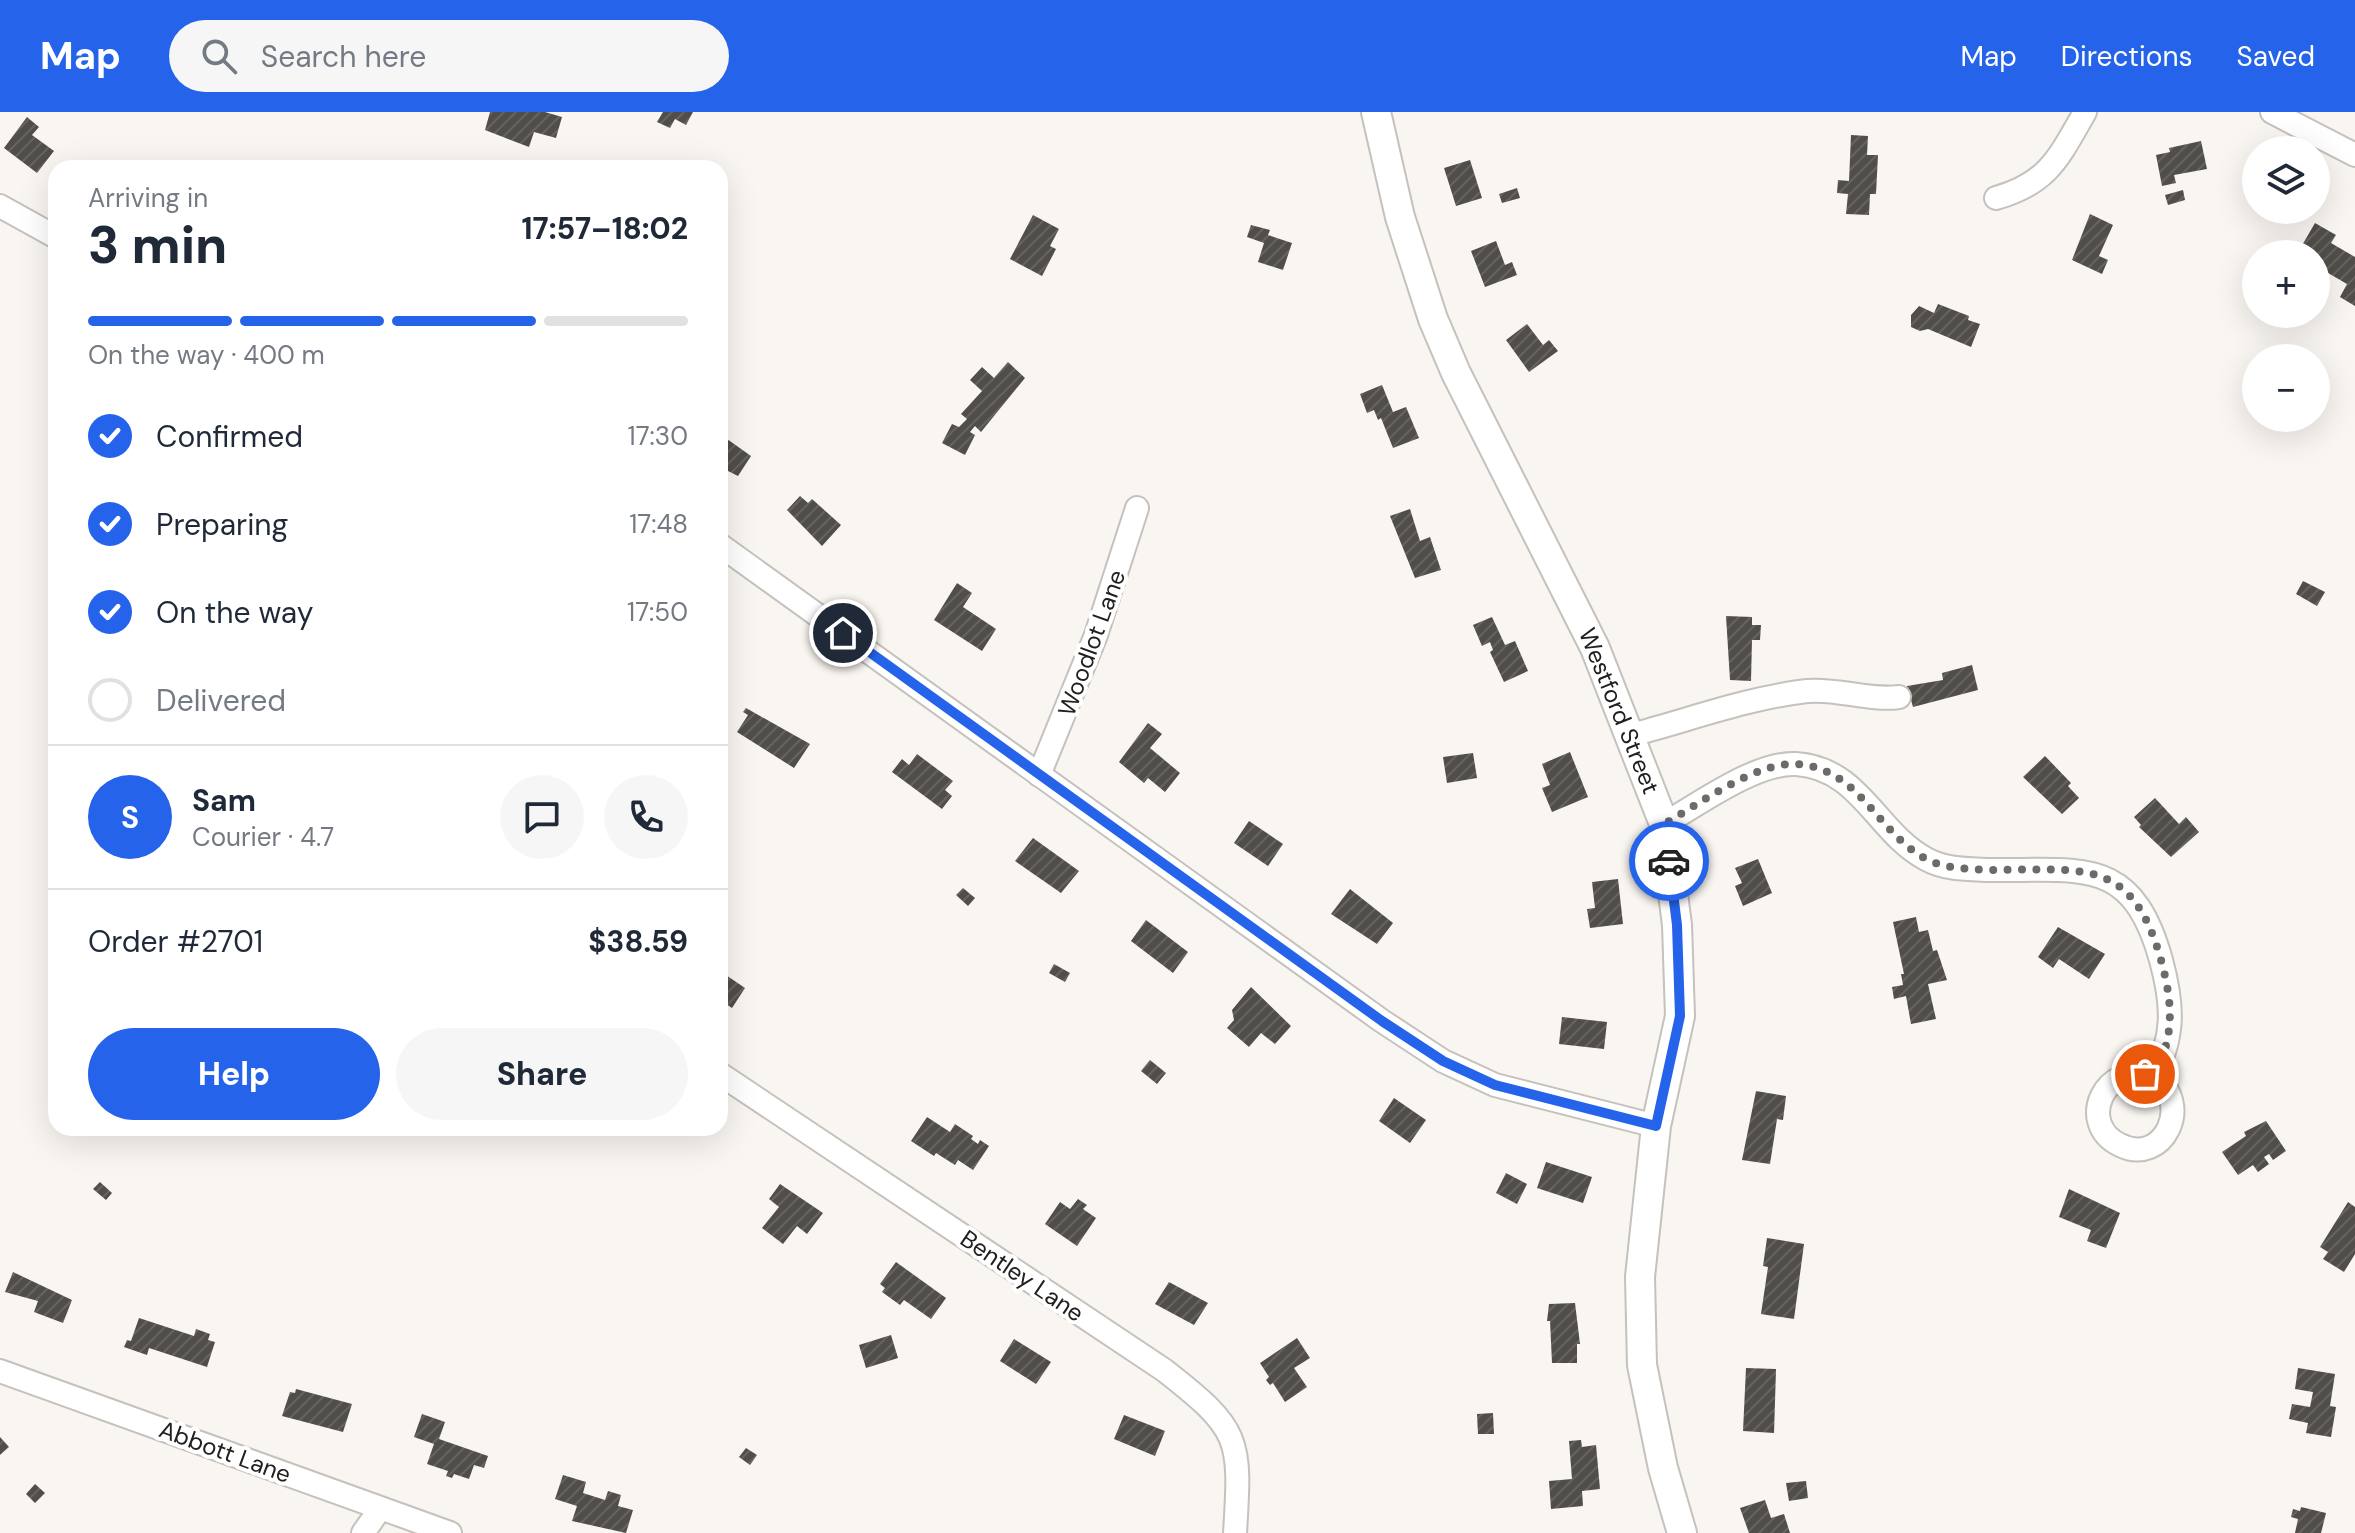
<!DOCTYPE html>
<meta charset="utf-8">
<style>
:root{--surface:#fff;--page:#f6f6f7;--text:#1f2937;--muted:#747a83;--line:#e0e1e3;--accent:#2563eb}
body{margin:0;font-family:"DM Sans",sans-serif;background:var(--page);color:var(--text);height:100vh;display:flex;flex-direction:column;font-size:30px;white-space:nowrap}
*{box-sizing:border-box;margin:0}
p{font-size:26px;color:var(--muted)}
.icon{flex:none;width:44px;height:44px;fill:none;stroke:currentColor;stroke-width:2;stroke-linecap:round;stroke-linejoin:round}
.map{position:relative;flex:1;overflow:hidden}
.details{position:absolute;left:48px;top:48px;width:680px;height:976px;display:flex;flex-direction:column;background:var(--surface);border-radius:24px;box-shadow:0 8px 32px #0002}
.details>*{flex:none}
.buttons{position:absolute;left:2242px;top:24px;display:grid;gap:16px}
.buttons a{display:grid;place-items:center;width:88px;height:88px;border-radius:50%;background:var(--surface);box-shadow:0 8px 32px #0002;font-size:40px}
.pin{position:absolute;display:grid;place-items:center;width:68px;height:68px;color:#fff;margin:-34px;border:4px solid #fff;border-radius:50%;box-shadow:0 2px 8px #0007}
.courier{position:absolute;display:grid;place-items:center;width:80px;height:80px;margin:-40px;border:6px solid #2563eb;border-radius:50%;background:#fff;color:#222;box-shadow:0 2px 10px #0007}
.summary em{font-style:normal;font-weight:800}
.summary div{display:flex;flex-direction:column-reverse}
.summary{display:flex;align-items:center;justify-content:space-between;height:136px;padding:0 40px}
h1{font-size:52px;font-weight:800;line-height:60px}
.bar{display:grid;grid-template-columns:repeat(4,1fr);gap:12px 8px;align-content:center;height:96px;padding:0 40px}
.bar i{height:10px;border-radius:6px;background:var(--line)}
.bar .selected{background:var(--accent)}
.bar p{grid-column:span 4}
.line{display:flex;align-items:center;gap:20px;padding:0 40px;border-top:2px solid var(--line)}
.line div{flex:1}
.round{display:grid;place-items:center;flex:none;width:84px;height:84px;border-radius:42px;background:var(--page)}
ol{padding:0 40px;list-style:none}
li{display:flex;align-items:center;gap:24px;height:88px}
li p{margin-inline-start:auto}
li .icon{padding:8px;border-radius:50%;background:var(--accent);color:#fff;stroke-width:4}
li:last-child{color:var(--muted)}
li i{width:44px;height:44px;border:4px solid var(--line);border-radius:50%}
.cta{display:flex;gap:16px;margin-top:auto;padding:16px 40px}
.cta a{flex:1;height:92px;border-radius:48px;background:var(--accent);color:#fff;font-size:32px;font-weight:800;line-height:92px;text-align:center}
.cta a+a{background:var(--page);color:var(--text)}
header{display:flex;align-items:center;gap:48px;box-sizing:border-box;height:112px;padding:0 40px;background:var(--accent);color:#fff}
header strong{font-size:38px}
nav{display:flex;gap:44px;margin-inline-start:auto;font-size:28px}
.search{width:560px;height:72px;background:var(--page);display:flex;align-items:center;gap:20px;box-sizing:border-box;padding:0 28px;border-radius:44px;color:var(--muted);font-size:30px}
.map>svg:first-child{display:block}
.building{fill:url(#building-hatch)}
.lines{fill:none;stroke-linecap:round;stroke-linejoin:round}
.minor-casing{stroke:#c5c1bc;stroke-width:26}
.major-casing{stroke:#c5c1bc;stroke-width:32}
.minor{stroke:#fff;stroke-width:22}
.major{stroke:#fff;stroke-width:28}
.done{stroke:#6d6b68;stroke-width:8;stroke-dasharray:0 14.4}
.route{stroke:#2563eb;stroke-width:10}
.labels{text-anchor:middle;stroke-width:8;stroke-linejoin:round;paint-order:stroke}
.street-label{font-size:24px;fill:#21201e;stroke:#fff}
</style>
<header>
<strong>Map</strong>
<div class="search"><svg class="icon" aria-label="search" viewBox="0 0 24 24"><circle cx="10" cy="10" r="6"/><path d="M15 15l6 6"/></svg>Search here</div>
<nav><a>Map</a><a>Directions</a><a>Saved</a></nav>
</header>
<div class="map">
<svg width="2355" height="1421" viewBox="0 0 2355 1421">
<defs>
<pattern id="building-hatch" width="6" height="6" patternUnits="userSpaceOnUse" patternTransform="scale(2)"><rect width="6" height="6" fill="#514e49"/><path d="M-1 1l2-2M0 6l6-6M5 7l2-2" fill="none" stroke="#666460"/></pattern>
</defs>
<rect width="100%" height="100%" fill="#f9f5f0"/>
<!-- building -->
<g class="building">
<polygon points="490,0 545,0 562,5 556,26 534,20 529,35 485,18"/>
<polygon points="663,0 693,0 686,13 675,7 670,16 657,10"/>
<polygon points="27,5 39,15 32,23 54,39 37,61 4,36"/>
<polygon points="1851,23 1868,24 1867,43 1878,43 1876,82 1870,82 1869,103 1846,102 1848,82 1837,81 1838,68 1849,69"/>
<polygon points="2201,29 2207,57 2174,63 2176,71 2162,74 2156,43 2170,40 2169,36"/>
<polygon points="1470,48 1482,86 1456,94 1444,56"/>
<polygon points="1517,76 1520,86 1502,91 1499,82"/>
<polygon points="2183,78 2185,88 2168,93 2165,83"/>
<polygon points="2090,102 2113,113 2099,144 2108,148 2102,162 2072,148"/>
<polygon points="1033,103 1059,117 1050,134 1056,137 1042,164 1010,147"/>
<polygon points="2315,111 2336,123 2331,131 2355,145 2355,194 2340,185 2347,172 2316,154 2316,142 2297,142"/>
<polygon points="1251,113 1270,118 1268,123 1292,131 1283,158 1258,150 1264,131 1247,125"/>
<polygon points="1496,129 1505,153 1512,150 1517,163 1485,175 1471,139"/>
<polygon points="56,191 56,208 48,204"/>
<polygon points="1938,192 1969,204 1968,208 1980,212 1971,235 1928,217 1920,219 1911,215 1911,203 1919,194 1934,201"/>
<polygon points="1527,212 1543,233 1549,228 1558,239 1529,260 1506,228"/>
<polygon points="1008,250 1025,266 981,320 975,314 970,320 975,323 965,343 942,331 952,312 959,315 967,307 961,302 982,279 970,268 982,255 994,266"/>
<polygon points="1382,273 1393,300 1406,295 1419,326 1393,336 1381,306 1378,308 1374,298 1367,301 1360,282"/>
<polygon points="720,322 751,344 738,364 720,355"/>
<polygon points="800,384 808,391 812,387 841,413 822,434 787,398"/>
<polygon points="1410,397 1420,429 1430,425 1441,458 1415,466 1390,404"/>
<polygon points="2303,469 2325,480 2317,494 2296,482"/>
<polygon points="957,471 972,481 963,495 996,517 982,539 934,508"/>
<polygon points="1726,504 1752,505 1752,513 1761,513 1760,528 1752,528 1751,569 1730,568"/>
<polygon points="1492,505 1505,533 1515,529 1528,559 1504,570 1490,540 1493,538 1490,530 1482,534 1473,513"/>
<polygon points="1972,553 1978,578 1913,595 1907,574 1943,568 1942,561"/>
<polygon points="746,596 810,632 794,656 737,620 748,603 743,600"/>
<polygon points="1148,611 1162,622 1150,636 1180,661 1165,680 1148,666 1144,671 1119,650"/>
<polygon points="1570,640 1588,685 1552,700 1542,676 1550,673 1542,652"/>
<polygon points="1473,641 1477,666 1447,671 1443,645"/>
<polygon points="917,642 953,669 945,678 952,684 942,697 892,660 902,647 909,653"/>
<polygon points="2045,644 2071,671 2068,674 2079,686 2062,702 2023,665"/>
<polygon points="2155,686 2179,712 2186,705 2199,720 2171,745 2139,715 2141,713 2134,705"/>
<polygon points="1249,709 1283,732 1268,754 1234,731"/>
<polygon points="1033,726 1079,759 1061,781 1015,749"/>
<polygon points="1758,747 1772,781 1743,794 1735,774 1742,771 1735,756"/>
<polygon points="1618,767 1623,812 1590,816 1587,797 1595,796 1592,770"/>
<polygon points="963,776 975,786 968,794 956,783"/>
<polygon points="1350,777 1393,811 1377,832 1331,802"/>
<polygon points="1916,805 1919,820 1928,818 1933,839 1937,838 1947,868 1928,872 1936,907 1911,912 1906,884 1894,887 1892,875 1903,873 1901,862 1904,862 1893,810"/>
<polygon points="1146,808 1188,840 1173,861 1131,829"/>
<polygon points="2058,815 2105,842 2089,867 2059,847 2053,856 2038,845"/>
<polygon points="1054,852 1070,861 1065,870 1049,861"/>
<polygon points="720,859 745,876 732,896 720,888"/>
<polygon points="1251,875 1291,914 1275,932 1261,921 1249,935 1227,916 1234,908 1232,898"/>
<polygon points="1562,905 1607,910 1604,937 1559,932"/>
<polygon points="1150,948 1166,961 1157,972 1141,959"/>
<polygon points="1756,979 1786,984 1783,1008 1777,1007 1770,1052 1742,1048"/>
<polygon points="1394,986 1426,1008 1410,1031 1379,1009"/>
<polygon points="927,1005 950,1020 955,1012 973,1024 971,1027 978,1032 980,1028 989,1034 973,1058 958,1048 955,1053 936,1041 934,1044 911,1029"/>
<polygon points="2266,1009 2286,1039 2273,1048 2269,1042 2264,1045 2269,1052 2258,1060 2253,1053 2238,1063 2222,1040 2246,1024 2244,1020"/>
<polygon points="1546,1050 1592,1065 1583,1091 1537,1076"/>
<polygon points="1506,1061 1527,1072 1517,1092 1496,1081"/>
<polygon points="100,1070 112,1081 106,1088 93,1077"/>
<polygon points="780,1072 823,1101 807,1122 797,1114 783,1132 762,1116 779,1095 769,1087"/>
<polygon points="2069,1077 2120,1101 2106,1136 2087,1129 2091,1118 2059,1105"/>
<polygon points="1078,1087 1087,1093 1083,1097 1096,1106 1077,1134 1045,1112 1060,1090 1070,1097"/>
<polygon points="2348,1090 2355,1095 2355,1142 2344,1160 2323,1147 2328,1140 2320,1135"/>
<polygon points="1767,1126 1804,1132 1794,1207 1761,1202 1768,1155 1763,1154"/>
<polygon points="896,1150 946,1186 931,1207 904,1188 900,1193 882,1180 885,1176 880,1172"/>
<polygon points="13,1160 72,1188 63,1211 34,1200 38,1189 5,1180"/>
<polygon points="1169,1170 1208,1191 1194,1213 1155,1192"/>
<polygon points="1575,1191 1580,1232 1577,1232 1577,1251 1552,1251 1550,1209 1547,1209 1549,1192"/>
<polygon points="139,1206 194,1224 196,1217 210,1222 208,1228 215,1230 207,1255 149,1236 147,1243 124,1235 127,1228 131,1229"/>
<polygon points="891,1223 898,1246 866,1256 859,1233"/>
<polygon points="1297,1226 1310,1246 1294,1256 1307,1275 1285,1290 1273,1271 1270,1273 1266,1268 1269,1265 1260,1251"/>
<polygon points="1014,1227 1051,1250 1036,1272 1000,1249"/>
<polygon points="1746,1256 1776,1257 1774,1321 1743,1319"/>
<polygon points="2298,1256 2335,1262 2330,1294 2336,1295 2331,1325 2306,1321 2308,1311 2289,1307 2292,1292 2310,1295 2313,1280 2295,1277"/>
<polygon points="296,1277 352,1292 343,1320 282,1304 290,1280 295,1281"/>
<polygon points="1493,1301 1494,1322 1478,1322 1477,1302"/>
<polygon points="422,1302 445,1310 439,1327 488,1344 484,1356 474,1353 469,1367 454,1362 452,1366 446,1364 448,1359 427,1352 434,1332 414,1325"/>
<polygon points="1124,1303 1165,1319 1155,1344 1114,1327"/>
<polygon points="0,1325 9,1335 0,1343"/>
<polygon points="1581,1328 1582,1335 1596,1333 1600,1377 1582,1379 1583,1394 1551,1397 1549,1369 1572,1367 1569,1329"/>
<polygon points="746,1336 757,1343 750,1353 739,1345"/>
<polygon points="563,1363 586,1370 583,1381 605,1388 608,1379 621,1383 618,1394 633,1398 626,1421 572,1409 577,1394 555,1387"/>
<polygon points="1806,1369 1808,1386 1789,1389 1786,1371"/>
<polygon points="35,1372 45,1381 35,1391 26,1382"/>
<polygon points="1765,1388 1771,1406 1784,1402 1790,1421 1749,1421 1740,1396"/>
<polygon points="2301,1395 2326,1401 2321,1421 2295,1421 2298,1407 2291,1405 2293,1397 2300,1399"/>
</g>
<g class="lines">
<defs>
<g id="minor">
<polyline points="2272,0 2355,43"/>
<path d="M1996 86C2049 71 2059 45 2085 0"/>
<polyline points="0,94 56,125"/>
<polyline points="720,433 1382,909 1443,949 1495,973 1656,1014"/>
<path d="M1631 623C1689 608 1747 586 1807 579 1838 576 1868 589 1899 585"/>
<polyline points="1039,663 1096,523 1137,396"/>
<path d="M1664 712C1699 692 1756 650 1796 652 1860 656 1876 720 1926 747 1946 758 1969 757 1991 758 2083 759 2132 744 2161 848 2173 892 2175 925 2153 965 2104 948 2076 1012 2120 1033 2164 1055 2194 990 2153 965"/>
<path d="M720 962 1164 1258C1241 1318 1241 1326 1235 1421"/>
<polyline points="0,1259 450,1421"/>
<polyline points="363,1421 380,1397"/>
</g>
<polyline id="major" points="1376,0 1400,105 1433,207 1456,261 1595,536 1664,712 1677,813 1680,904 1656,1014 1640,1165 1642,1253 1663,1356 1682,1421"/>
</defs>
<!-- minor casing -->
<use href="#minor" class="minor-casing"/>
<!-- major casing -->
<use href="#major" class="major-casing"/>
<!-- minor -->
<use href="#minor" class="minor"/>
<!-- major -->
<use href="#major" class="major"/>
</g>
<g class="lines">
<!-- done -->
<path class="done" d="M1669 749 1664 712C1699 692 1756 650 1796 652 1860 656 1876 720 1926 747 1946 757 1969 757 1991 758 2082 758 2132 744 2161 848 2173 892 2175 925 2153 965L2145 962"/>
<!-- route -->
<polyline class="route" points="843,521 1382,909 1443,949 1495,973 1656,1014 1680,904 1677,813 1669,749"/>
</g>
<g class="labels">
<!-- street labels -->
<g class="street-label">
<text transform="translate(1092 531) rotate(-70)" y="8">Woodlot Lane</text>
<text transform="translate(1619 599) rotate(68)" y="8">Westford Street</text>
<text transform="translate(1022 1164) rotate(34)" y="8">Bentley Lane</text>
<text transform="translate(225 1340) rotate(20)" y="8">Abbott Lane</text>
</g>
</g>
</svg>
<div class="buttons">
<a><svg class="icon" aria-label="layers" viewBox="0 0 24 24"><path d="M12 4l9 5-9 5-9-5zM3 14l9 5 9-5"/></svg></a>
<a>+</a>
<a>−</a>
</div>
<div class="pin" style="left:2145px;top:962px;background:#ea580c"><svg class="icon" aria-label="bag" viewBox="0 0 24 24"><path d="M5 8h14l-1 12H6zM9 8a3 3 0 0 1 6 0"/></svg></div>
<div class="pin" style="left:843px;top:521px;background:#1f2937"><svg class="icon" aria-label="home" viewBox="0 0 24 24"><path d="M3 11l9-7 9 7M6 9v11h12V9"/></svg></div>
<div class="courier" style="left:1669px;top:749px"><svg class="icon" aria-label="car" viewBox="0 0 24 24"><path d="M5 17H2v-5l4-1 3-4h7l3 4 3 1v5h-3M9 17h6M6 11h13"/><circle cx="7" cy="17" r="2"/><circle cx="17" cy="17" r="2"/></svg></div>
<section class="details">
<div class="summary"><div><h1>3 min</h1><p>Arriving in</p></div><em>17:57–18:02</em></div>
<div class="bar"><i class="selected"></i><i class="selected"></i><i class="selected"></i><i></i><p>On the way · 400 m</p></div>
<ol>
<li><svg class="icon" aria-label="check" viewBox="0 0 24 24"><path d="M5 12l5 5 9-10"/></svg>Confirmed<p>17:30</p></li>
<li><svg class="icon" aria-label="check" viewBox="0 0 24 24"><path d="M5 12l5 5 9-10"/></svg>Preparing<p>17:48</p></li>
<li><svg class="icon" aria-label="check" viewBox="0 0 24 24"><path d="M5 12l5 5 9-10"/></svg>On the way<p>17:50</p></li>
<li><i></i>Delivered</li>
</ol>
<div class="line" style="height:144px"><b class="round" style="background:var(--accent);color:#fff">S</b><div><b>Sam</b><p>Courier · 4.7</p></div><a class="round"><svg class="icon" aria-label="chat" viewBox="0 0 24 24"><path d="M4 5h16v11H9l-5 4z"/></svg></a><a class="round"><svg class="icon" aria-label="phone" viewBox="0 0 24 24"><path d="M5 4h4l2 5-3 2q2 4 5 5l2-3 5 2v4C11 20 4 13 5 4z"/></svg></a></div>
<div class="line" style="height:104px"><div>Order #2701</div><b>$38.59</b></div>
<div class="cta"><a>Help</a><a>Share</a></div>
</section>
</div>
